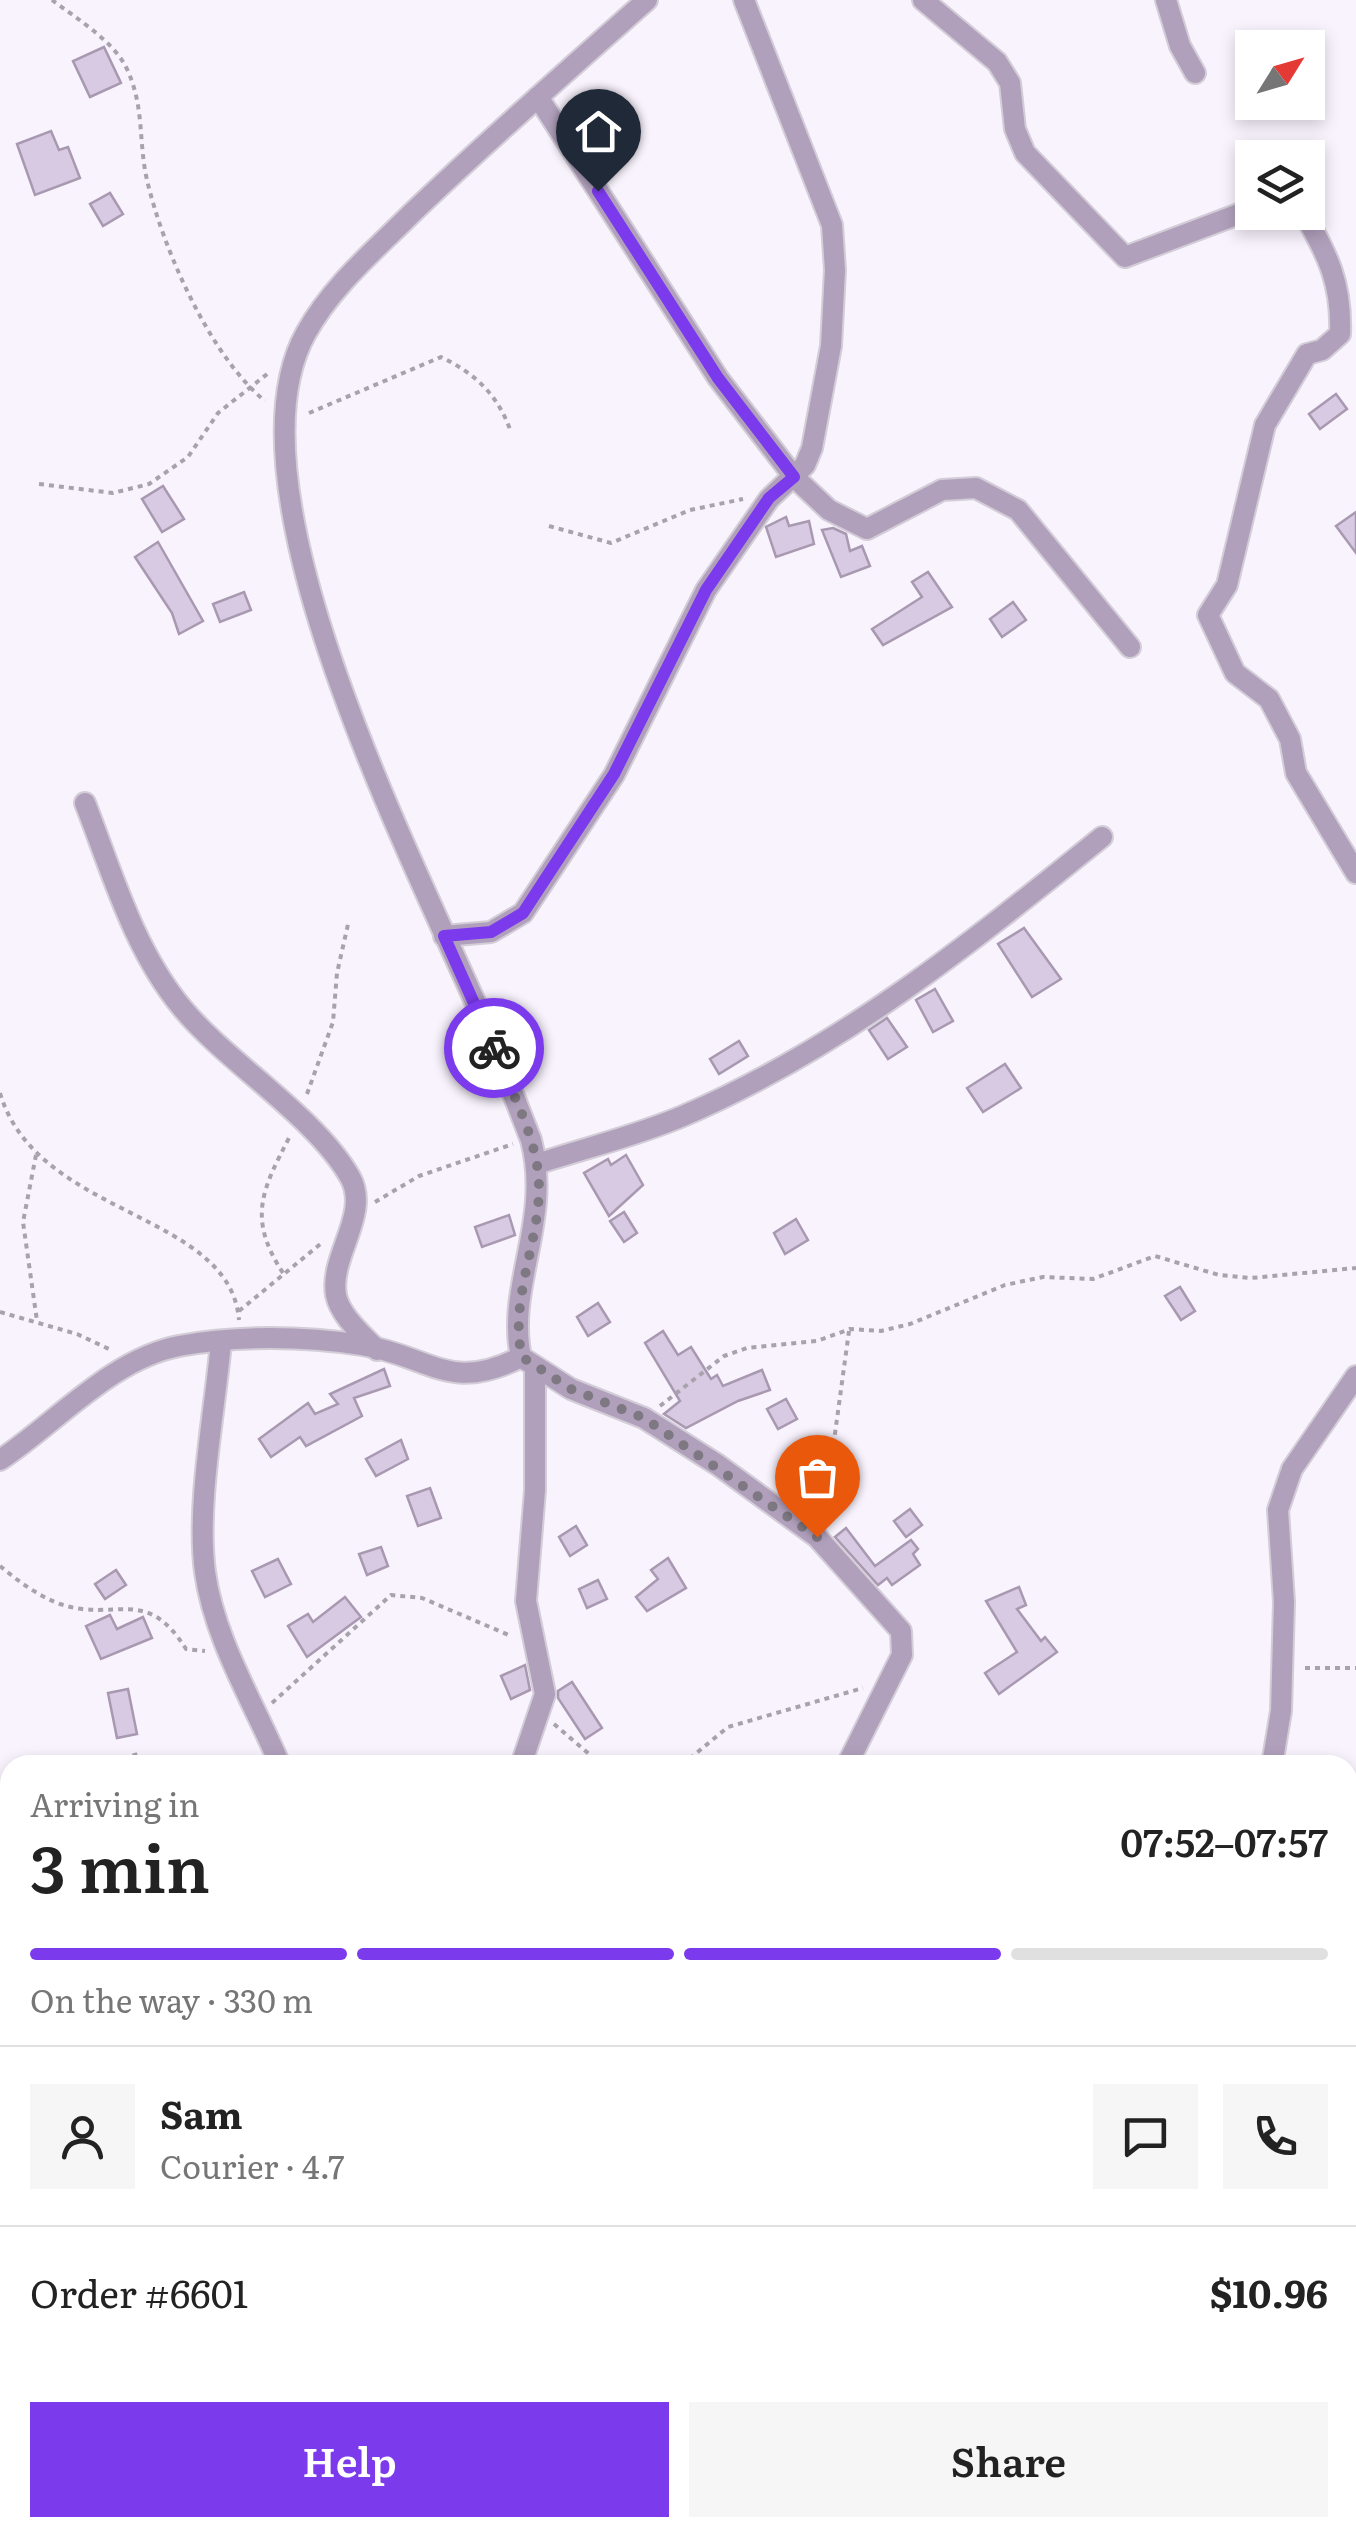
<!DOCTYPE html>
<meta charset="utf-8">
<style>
:root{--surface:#fff;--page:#f6f6f6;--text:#222;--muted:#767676;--line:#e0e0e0;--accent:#7c3aed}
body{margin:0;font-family:Literata,serif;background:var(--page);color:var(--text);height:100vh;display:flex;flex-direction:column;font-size:38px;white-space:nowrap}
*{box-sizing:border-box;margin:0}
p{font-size:32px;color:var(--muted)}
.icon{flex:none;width:55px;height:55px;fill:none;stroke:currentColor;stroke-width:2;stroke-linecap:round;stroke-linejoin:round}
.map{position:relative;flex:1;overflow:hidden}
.side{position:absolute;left:0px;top:1755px;width:1358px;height:782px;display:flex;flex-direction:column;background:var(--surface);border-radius:30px 30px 0 0;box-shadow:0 5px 15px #0003}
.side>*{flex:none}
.needle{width:65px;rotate:53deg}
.fabs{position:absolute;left:1235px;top:30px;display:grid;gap:20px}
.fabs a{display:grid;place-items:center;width:90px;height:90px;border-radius:0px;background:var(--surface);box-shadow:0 5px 15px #0003;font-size:50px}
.pin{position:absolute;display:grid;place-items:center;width:85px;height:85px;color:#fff;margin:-102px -42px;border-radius:50% 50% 50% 0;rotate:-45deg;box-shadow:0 0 10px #0007}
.pin .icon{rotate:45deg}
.courier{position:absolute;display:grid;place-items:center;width:100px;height:100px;margin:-50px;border:8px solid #7c3aed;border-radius:50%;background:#fff;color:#222;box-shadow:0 2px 12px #0007}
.overview em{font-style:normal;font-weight:600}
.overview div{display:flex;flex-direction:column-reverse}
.overview{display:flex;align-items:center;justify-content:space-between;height:170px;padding:0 30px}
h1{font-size:65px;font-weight:600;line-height:75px}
.bar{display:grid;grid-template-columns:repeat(4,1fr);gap:15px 10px;align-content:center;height:120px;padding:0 30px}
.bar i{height:12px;border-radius:8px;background:var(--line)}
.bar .active{background:var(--accent)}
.bar p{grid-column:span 4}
.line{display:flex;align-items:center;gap:25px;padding:0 30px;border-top:2px solid var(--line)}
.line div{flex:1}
.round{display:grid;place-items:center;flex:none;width:105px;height:105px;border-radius:0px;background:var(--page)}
.action{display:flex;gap:20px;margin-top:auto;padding:20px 30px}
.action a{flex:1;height:115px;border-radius:0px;background:var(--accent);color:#fff;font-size:40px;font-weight:600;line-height:115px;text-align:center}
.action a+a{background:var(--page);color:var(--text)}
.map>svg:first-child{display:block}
.building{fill:#d9cae3;stroke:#a899b1;stroke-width:2.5}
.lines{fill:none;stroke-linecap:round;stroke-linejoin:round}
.minor-casing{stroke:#d3cdd7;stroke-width:24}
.path{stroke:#a8a2ac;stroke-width:4;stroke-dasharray:5 5;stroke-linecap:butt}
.minor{stroke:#b1a0bc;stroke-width:20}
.done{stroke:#7e7882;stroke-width:10;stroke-dasharray:0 18}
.route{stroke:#7c3aed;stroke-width:12}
</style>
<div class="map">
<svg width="1356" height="2536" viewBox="0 0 1356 2536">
<rect width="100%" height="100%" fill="#f9f3fd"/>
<!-- building -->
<g class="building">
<polygon points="104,47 121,83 90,97 73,61"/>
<polygon points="51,131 59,150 68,147 80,178 35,195 17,144"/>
<polygon points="110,193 123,214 103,226 90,204"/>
<polygon points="1336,394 1347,409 1320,429 1309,414"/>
<polygon points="163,486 184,519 162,532 142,499"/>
<polygon points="1356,512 1356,553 1336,526"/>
<polygon points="786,517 789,526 809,521 814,544 776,557 766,527"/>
<polygon points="833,528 846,534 850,551 862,546 870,566 841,577 822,530"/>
<polygon points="158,542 203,621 179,634 172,613 135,557"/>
<polygon points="928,572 952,607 883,645 872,629 922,597 912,582"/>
<polygon points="244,592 251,610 220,622 213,604"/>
<polygon points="1013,602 1026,620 1002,637 990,619"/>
<polygon points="1024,928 1061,979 1032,997 998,944"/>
<polygon points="935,989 953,1021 933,1032 916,1000"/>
<polygon points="887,1018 907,1047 888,1059 869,1030"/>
<polygon points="739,1041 748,1056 719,1074 710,1059"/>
<polygon points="1005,1064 1021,1088 983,1112 967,1088"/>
<polygon points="626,1155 643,1185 609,1216 584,1173 608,1159 611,1165"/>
<polygon points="624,1212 637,1233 624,1242 610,1221"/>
<polygon points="509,1215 515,1235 482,1247 475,1227"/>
<polygon points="796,1219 808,1240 785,1254 774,1233"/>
<polygon points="1180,1287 1195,1311 1181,1320 1165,1296"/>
<polygon points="598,1303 610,1322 588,1336 577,1317"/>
<polygon points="663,1331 678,1355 691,1347 711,1379 717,1375 723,1386 762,1370 770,1390 738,1401 686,1428 664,1414 680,1401 645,1343"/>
<polygon points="384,1369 390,1386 354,1398 362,1416 306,1446 300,1437 271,1457 259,1439 308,1403 315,1414 338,1404 330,1394"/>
<polygon points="786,1399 797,1419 778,1429 767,1409"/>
<polygon points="401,1440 408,1459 376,1476 366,1459"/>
<polygon points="430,1488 441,1518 418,1526 407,1496"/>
<polygon points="910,1509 922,1525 906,1537 894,1521"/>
<polygon points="576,1526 587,1545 570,1556 559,1537"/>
<polygon points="846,1528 875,1566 911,1540 918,1549 913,1554 920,1565 892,1585 887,1578 878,1585 835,1537"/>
<polygon points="381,1547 388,1566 367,1575 359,1554"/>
<polygon points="668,1558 686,1588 647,1611 636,1597 658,1579 651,1570"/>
<polygon points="278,1559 291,1584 265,1597 252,1571"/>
<polygon points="116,1570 126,1585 105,1599 95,1584"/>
<polygon points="598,1580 607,1599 587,1608 579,1589"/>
<polygon points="1019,1587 1026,1605 1017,1609 1041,1641 1045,1637 1057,1652 999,1694 985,1673 1017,1652 986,1601"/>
<polygon points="345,1597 361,1617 307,1657 288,1626 308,1614 313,1622"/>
<polygon points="110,1615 117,1629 143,1617 152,1638 101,1659 86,1626"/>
<polygon points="525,1665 530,1690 511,1699 501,1676"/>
<polygon points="572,1682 602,1728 585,1739 558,1698 558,1691"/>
<polygon points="128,1689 137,1734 117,1738 108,1693"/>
</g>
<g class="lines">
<defs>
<g id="minor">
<path d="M647 0C568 70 488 140 411 214 374 251 332 286 306 333 219 489 420 872 486 1027 502 1064 516 1102 531 1140 552 1221 506 1286 521 1357L571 1389 644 1418 718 1465 817 1537 901 1631 902 1655 847 1765"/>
<polyline points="923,0 997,62 1010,83 1015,129 1025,153 1125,257 1252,209"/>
<polyline points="1166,0 1180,46 1195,73"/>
<polyline points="538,97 718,378 794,477 829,510 867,529 942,490 976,488 1018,510 1130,647"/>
<path d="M1303 212C1328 255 1342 284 1340 334L1322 350 1307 354 1265 425 1227 585 1208 615 1235 673 1269 699 1290 739 1296 773 1356 873"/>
<path d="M85 803C112 872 134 951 183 1009 228 1063 316 1117 350 1177 371 1214 329 1256 336 1295 340 1316 363 1335 377 1350"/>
<polyline points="444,936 491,932 523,913 614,775 706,590 769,499 805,465 812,448 831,346 835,270 832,225 744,0"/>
<path d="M537 1164C585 1148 636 1136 683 1116 840 1049 971 943 1102 837"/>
<path d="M221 1342C215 1411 196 1505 205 1572 214 1639 254 1703 280 1765"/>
<path d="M0 1460C56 1423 111 1359 179 1346 237 1335 304 1336 362 1345 430 1356 450 1394 521 1357"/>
<polyline points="521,1765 545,1694 526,1601 535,1490 535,1368"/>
<polyline points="1272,1765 1281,1711 1284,1602 1278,1510 1292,1469 1356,1376"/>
<polyline points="733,2528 734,2536"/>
<polyline points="1061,2528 1064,2536"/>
<polyline points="1182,2536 1183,2528"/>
</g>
</defs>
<!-- minor casing -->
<use href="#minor" class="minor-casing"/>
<!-- path -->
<g class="path">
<path d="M52 0C76 18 112 40 126 67 145 106 138 141 147 180 163 249 210 356 265 401"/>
<path d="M309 413 441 357C476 374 498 395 511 432"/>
<polyline points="39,484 113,493 149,484 188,457 218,413 271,371"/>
<polyline points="549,526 611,543 690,510 743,499"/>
<path d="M0 1093C37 1218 230 1211 239 1320"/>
<polyline points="307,1094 333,1022 337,973 349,920"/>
<polyline points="36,1155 23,1222 37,1321"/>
<polyline points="375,1202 419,1176 513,1144"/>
<path d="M283 1273C247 1218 262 1190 290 1136"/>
<polyline points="239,1311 324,1241"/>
<polyline points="0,1312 77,1334 111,1350"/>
<polyline points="660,1406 724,1356 747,1348 817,1341 850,1329 881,1331 910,1324 1005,1285 1043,1277 1093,1279 1155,1256 1219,1275 1251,1278 1356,1268"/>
<polyline points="824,1514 849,1331"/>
<path d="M0 1566C18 1581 38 1596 60 1604 116 1623 145 1584 186 1649L205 1651"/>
<polyline points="1305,1668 1356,1668"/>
<polyline points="272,1703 391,1595 422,1598 511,1636"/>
<polyline points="554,1724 602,1765"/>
<polyline points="104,1765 141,1753"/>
<polyline points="682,1765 728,1727 863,1688"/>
<polyline points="0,1806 10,1800"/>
<polyline points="0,2495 10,2495"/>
<polyline points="655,2528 659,2536"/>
<polyline points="815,2528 818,2536"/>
<polyline points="1256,2528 1262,2536"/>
<polyline points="1118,2536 1129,2528"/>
</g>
<!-- minor -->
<use href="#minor" class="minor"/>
</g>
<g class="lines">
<!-- done -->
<path class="done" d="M494 1048C511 1092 539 1140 539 1188 539 1244 509 1301 522 1357L571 1389 644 1418 817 1537"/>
<!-- route -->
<polyline class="route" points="494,1048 444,936 491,932 523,913 614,774 706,590 769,498 794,477 718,378 598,191"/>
</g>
</svg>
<div class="fabs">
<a><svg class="needle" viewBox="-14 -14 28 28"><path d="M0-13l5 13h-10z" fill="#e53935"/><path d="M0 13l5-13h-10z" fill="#767676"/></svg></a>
<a><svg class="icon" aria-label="layers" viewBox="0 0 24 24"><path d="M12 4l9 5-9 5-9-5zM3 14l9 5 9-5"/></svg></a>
</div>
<div class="pin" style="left:817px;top:1537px;background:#ea580c"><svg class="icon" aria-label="bag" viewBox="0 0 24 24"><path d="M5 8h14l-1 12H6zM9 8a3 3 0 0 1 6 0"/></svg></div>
<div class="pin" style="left:598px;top:191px;background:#1f2937"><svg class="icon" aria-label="home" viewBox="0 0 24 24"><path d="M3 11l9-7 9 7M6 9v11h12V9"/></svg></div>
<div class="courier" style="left:494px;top:1048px"><svg class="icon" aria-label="bike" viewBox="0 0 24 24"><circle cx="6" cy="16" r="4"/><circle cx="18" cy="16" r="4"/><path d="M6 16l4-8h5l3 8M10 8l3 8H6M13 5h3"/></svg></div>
<section class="side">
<div class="overview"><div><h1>3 min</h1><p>Arriving in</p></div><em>07:52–07:57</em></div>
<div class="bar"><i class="active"></i><i class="active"></i><i class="active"></i><i></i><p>On the way · 330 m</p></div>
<div class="line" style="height:180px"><a class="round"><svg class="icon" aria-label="person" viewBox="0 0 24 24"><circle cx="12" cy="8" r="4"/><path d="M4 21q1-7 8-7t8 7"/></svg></a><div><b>Sam</b><p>Courier · 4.7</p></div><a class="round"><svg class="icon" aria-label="chat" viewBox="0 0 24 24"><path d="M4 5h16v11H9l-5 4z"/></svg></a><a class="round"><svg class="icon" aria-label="phone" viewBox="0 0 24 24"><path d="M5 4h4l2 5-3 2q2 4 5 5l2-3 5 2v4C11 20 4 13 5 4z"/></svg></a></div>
<div class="line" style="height:130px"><div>Order #6601</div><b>$10.96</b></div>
<div class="action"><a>Help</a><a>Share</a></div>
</section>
</div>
